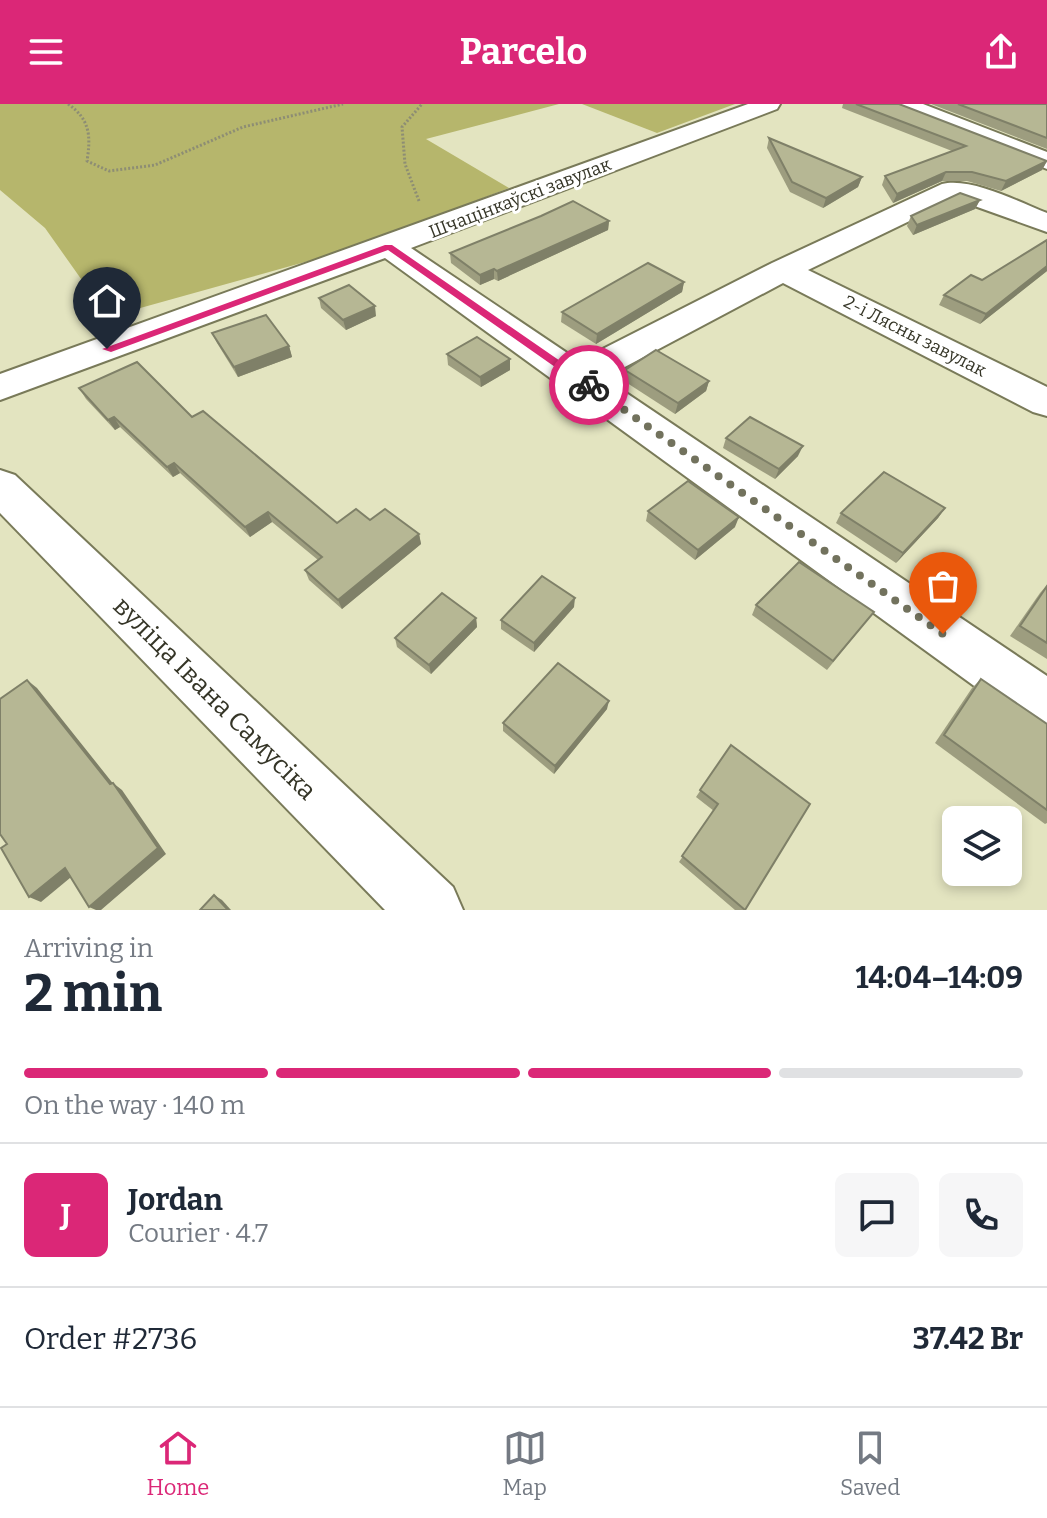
<!DOCTYPE html>
<meta charset="utf-8">
<style>
:root{--surface:#fff;--page:#f6f6f7;--text:#1f2937;--muted:#747a83;--line:#e0e1e3;--accent:#db2777}
body{margin:0;font-family:Bitter,serif;background:var(--page);color:var(--text);height:100vh;display:flex;flex-direction:column;font-size:30px;white-space:nowrap}
*{box-sizing:border-box;margin:0}
p{font-size:26px;color:var(--muted)}
.icon{flex:none;width:44px;height:44px;fill:none;stroke:currentColor;stroke-width:2;stroke-linecap:round;stroke-linejoin:round}
.map{position:relative;height:806px;overflow:hidden}
.sheet{display:flex;flex-direction:column;background:var(--surface);flex:1}
.sheet>*{flex:none}
.fabs{position:absolute;left:942px;top:702px;display:grid;gap:16px}
.fabs a{display:grid;place-items:center;width:80px;height:80px;border-radius:12px;background:var(--surface);box-shadow:0 4px 12px #0003;font-size:40px}
.pin{position:absolute;display:grid;place-items:center;width:68px;height:68px;color:#fff;margin:-82px -34px;border-radius:50% 50% 50% 0;rotate:-45deg;box-shadow:0 0 8px #0007}
.pin .icon{rotate:45deg}
.courier{position:absolute;display:grid;place-items:center;width:80px;height:80px;margin:-40px;border:6px solid #db2777;border-radius:50%;background:#fff;color:#222;box-shadow:0 2px 10px #0007}
.summary em{font-style:normal;font-weight:700}
.summary div{display:flex;flex-direction:column-reverse}
.summary{display:flex;align-items:center;justify-content:space-between;height:136px;padding:0 24px}
h1{font-size:52px;font-weight:700;line-height:60px}
.bar{display:grid;grid-template-columns:repeat(4,1fr);gap:12px 8px;align-content:center;height:96px;padding:0 24px}
.bar i{height:10px;border-radius:6px;background:var(--line)}
.bar .active{background:var(--accent)}
.bar p{grid-column:span 4}
.line{display:flex;align-items:center;gap:20px;padding:0 24px;border-top:2px solid var(--line)}
.line div{flex:1}
.round{display:grid;place-items:center;flex:none;width:84px;height:84px;border-radius:12px;background:var(--page)}
header{display:flex;justify-content:space-between;align-items:center;height:104px;padding:0 24px;background:var(--accent);color:#fff;font-size:36px;font-weight:700}
.tab-bar{display:flex;justify-content:space-around;align-items:center;height:112px;border-top:2px solid var(--line);background:var(--surface);font-size:22px;color:var(--muted)}
.tab-bar a{display:grid;justify-items:center;gap:4px}
.tab-bar .active{color:var(--accent)}
.map>svg:first-child{display:block}
.forest{fill:#b6b66c}
.lines{fill:none;stroke-linecap:round;stroke-linejoin:round}
.minor-casing{stroke:#797a59;stroke-width:4}
.path{stroke:#8d8d74;stroke-width:3;stroke-dasharray:2 2;stroke-linecap:butt}
.minor{fill:#fff;fill-rule:evenodd}
.wall{fill:#9d9d7f}
.shaded-wall{fill:#7f8068}
.building{fill:#b6b794;stroke:#7f8068;stroke-width:2}
.route{fill:#db2777}
.done{stroke:#72725d;stroke-width:8;stroke-dasharray:0 14.4}
.labels{text-anchor:middle;stroke-width:6;stroke-linejoin:round;paint-order:stroke}
.far-street-label{font-size:18px;fill:#353527;stroke:#fff}
.near-street-label{font-size:26px;fill:#353527;stroke:#fff}
</style>
<header><svg class="icon" aria-label="menu" viewBox="0 0 24 24"><path d="M4 6h16M4 12h16M4 18h16"/></svg>Parcelo<svg class="icon" aria-label="share" viewBox="0 0 24 24"><path d="M12 15V3M7 8l5-5 5 5M5 13v7h14v-7"/></svg></header>
<div class="map">
<svg width="1047" height="806" viewBox="0 0 1047 806">
<rect width="100%" height="100%" fill="#e3e4c0"/>
<!-- forest -->
<g class="forest">
<polygon points="0,0 559,0 426,35 509,84 348,146 108,213 45,124 0,86"/>
<polygon points="582,0 735,0 657,29"/>
</g>
<g class="lines">
<defs>
<g id="minor">
<path d="M748 0H780L777 5 411 144 579 257 772 159 942 80C971 73 1019 98 1047 109V128L955 95 808 166 1047 283V312L1033 308 783 179 604 274 1047 572V629L1028 621 385 154 0 296V270Z"/>
<polygon points="891,0 923,0 1047,48 1047,65 894,5"/>
<polygon points="0,366 15,371 453,783 463,806 385,806 0,409"/>
</g>
</defs>
<!-- minor casing -->
<use href="#minor" class="minor-casing"/>
<!-- path -->
<g class="path">
<path d="M68 0C90 15 91 32 87 57L109 67 155 61 243 23 343 0"/>
<polyline points="419,97 405,60 402,23 422,0"/>
</g>
<!-- minor -->
<use href="#minor" class="minor"/>
</g>
<!-- wall -->
<g class="wall">
<polygon points="843,0 899,0 1047,57 1042,66 1001,87 967,77 942,77 893,99 882,81 885,72 952,47 842,4"/>
<polygon points="931,0 1047,0 1047,45"/>
<polygon points="769,34 862,73 858,83 823,104 790,88 767,44"/>
<polygon points="980,96 975,105 913,131 907,122 911,112"/>
<polygon points="609,117 608,126 498,177 494,175 480,181 451,159 450,149"/>
<polygon points="1047,136 1047,167 980,220 939,201 944,191 982,176"/>
<polygon points="684,178 682,188 596,240 561,218 562,208"/>
<polygon points="319,194 376,212 346,226 321,204"/>
<polygon points="212,229 289,242 292,253 238,273 217,239"/>
<polygon points="447,250 510,266 481,283 448,261"/>
<polygon points="625,266 709,277 706,287 675,310 624,277"/>
<polygon points="79,284 192,313 337,419 370,416 419,430 421,440 342,505 309,476 305,466 318,456 272,418 250,433 180,369 173,373 120,323 115,326 86,295"/>
<polygon points="726,334 798,352 775,375 723,344"/>
<polygon points="945,404 938,414 896,459 836,419 841,409"/>
<polygon points="648,407 735,423 695,456 646,417"/>
<polygon points="1047,481 1047,555 1010,532 1040,489"/>
<polygon points="756,501 874,508 827,566 752,511"/>
<polygon points="574,503 534,548 501,525 501,516"/>
<polygon points="476,514 477,523 431,570 397,543 395,534"/>
<polygon points="981,575 1047,620 1047,719 1045,720 935,639 972,584"/>
<polygon points="607,605 554,670 503,627 503,619"/>
<polygon points="731,641 745,806 735,806 679,758 714,707 696,693"/>
</g>
<!-- shaded-wall -->
<g class="shaded-wall">
<polygon points="1047,57 1042,66 1001,87 1006,77"/>
<polygon points="946,68 942,77 893,99 897,90"/>
<polygon points="862,73 858,83 823,104 826,94"/>
<polygon points="980,96 975,105 913,131 917,121"/>
<polygon points="609,117 608,126 498,177 497,167"/>
<polygon points="1047,162 1047,167 980,220 986,210"/>
<polygon points="494,165 494,175 480,181 480,171"/>
<polygon points="684,178 682,188 596,240 597,230"/>
<polygon points="375,202 376,212 346,226 343,216"/>
<polygon points="289,242 292,253 238,273 234,263"/>
<polygon points="510,255 510,266 481,283 480,273"/>
<polygon points="709,277 706,287 675,310 678,299"/>
<polygon points="114,313 120,323 115,326 108,316"/>
<polygon points="803,342 798,352 775,375 779,365"/>
<polygon points="174,359 180,369 173,373 167,363"/>
<polygon points="945,404 938,414 896,459 903,449"/>
<polygon points="268,408 272,418 250,433 245,423"/>
<polygon points="739,413 735,423 695,456 698,446"/>
<polygon points="419,430 421,440 342,505 338,496"/>
<polygon points="575,494 574,503 534,548 534,539"/>
<polygon points="476,514 477,523 431,570 429,561"/>
<polygon points="27,576 37,584 115,682 113,679 122,686 166,750 101,806 96,806 89,803 110,680"/>
<polygon points="609,597 607,605 554,670 555,662"/>
<polygon points="65,764 76,769 41,798 29,793"/>
<polygon points="214,791 222,796 231,806 228,806"/>
</g>
<!-- building -->
<g class="building">
<polygon points="856,0 899,0 1047,57 1006,77 972,68 946,68 897,90 885,72 966,42"/>
<polygon points="958,0 1047,0 1047,34"/>
<polygon points="769,34 862,73 826,94 792,78"/>
<polygon points="960,89 980,96 917,121 911,112"/>
<polygon points="573,97 609,117 497,167 494,165 480,171 450,149 541,112"/>
<polygon points="1047,136 1047,162 986,210 944,191 971,171 982,176"/>
<polygon points="648,159 684,178 597,230 562,208"/>
<polygon points="349,181 375,202 343,216 319,194"/>
<polygon points="266,211 289,242 234,263 212,229"/>
<polygon points="477,233 510,255 480,273 447,250"/>
<polygon points="656,246 709,277 678,299 625,266"/>
<polygon points="137,258 192,313 203,307 337,419 356,405 370,416 385,405 419,430 338,496 305,466 322,453 268,408 245,423 174,359 167,363 114,313 108,316 79,284"/>
<polygon points="750,313 803,342 779,365 726,334"/>
<polygon points="884,368 945,404 903,449 841,409"/>
<polygon points="688,377 739,413 698,446 648,407"/>
<polygon points="799,458 874,508 833,557 756,501"/>
<polygon points="542,472 575,494 534,539 501,516"/>
<polygon points="1047,482 1047,539 1020,522"/>
<polygon points="442,489 476,514 429,561 395,534"/>
<polygon points="558,559 609,597 555,662 503,619"/>
<polygon points="981,575 1047,620 1047,706 944,631"/>
<polygon points="27,576 110,680 113,679 158,744 89,803 65,764 29,793 1,744 7,740 0,730 0,595"/>
<polygon points="731,641 810,700 745,806 682,752 718,700 700,686"/>
<polygon points="214,791 228,806 200,806"/>
</g>
<!-- route -->
<polygon class="route" points="385,141 392,141 592,279 592,284 585,284 388,146 111,248 102,245"/>
<g class="lines">
<!-- done -->
<polyline class="done" points="589,281 943,530"/>
</g>
<g class="labels">
<!-- far-street labels -->
<g class="far-street-label">
<text transform="translate(520 94) rotate(-21)" y="6">Шчацінкаўскі завулак</text>
<text transform="translate(915 232) rotate(27)" y="6">2-і Лясны завулак</text>
</g>
<!-- near-street labels -->
<g class="near-street-label">
<text transform="translate(215 594) rotate(45)" y="9">вуліца Івана Самусіка</text>
</g>
</g>
</svg>
<div class="fabs">
<a><svg class="icon" aria-label="layers" viewBox="0 0 24 24"><path d="M12 4l9 5-9 5-9-5zM3 14l9 5 9-5"/></svg></a>
</div>
<div class="pin" style="left:943px;top:530px;background:#ea580c"><svg class="icon" aria-label="bag" viewBox="0 0 24 24"><path d="M5 8h14l-1 12H6zM9 8a3 3 0 0 1 6 0"/></svg></div>
<div class="pin" style="left:107px;top:245px;background:#1f2937"><svg class="icon" aria-label="home" viewBox="0 0 24 24"><path d="M3 11l9-7 9 7M6 9v11h12V9"/></svg></div>
<div class="courier" style="left:589px;top:281px"><svg class="icon" aria-label="bike" viewBox="0 0 24 24"><circle cx="6" cy="16" r="4"/><circle cx="18" cy="16" r="4"/><path d="M6 16l4-8h5l3 8M10 8l3 8H6M13 5h3"/></svg></div>
</div>
<section class="sheet">
<div class="summary"><div><h1>2 min</h1><p>Arriving in</p></div><em>14:04–14:09</em></div>
<div class="bar"><i class="active"></i><i class="active"></i><i class="active"></i><i></i><p>On the way · 140 m</p></div>
<div class="line" style="height:144px"><b class="round" style="background:var(--accent);color:#fff">J</b><div><b>Jordan</b><p>Courier · 4.7</p></div><a class="round"><svg class="icon" aria-label="chat" viewBox="0 0 24 24"><path d="M4 5h16v11H9l-5 4z"/></svg></a><a class="round"><svg class="icon" aria-label="phone" viewBox="0 0 24 24"><path d="M5 4h4l2 5-3 2q2 4 5 5l2-3 5 2v4C11 20 4 13 5 4z"/></svg></a></div>
<div class="line" style="height:104px"><div>Order #2736</div><b>37.42 Br</b></div>
</section>
<nav class="tab-bar">
<a class="active"><svg class="icon" aria-label="home" viewBox="0 0 24 24"><path d="M3 11l9-7 9 7M6 9v11h12V9"/></svg>Home</a>
<a><svg class="icon" aria-label="map" viewBox="0 0 24 24"><path d="M3 6l6-2 6 2 6-2v14l-6 2-6-2-6 2zM9 4v14M15 6v14"/></svg>Map</a>
<a><svg class="icon" aria-label="saved" viewBox="0 0 24 24"><path d="M7 4h10v16l-5-4-5 4z"/></svg>Saved</a>
</nav>
